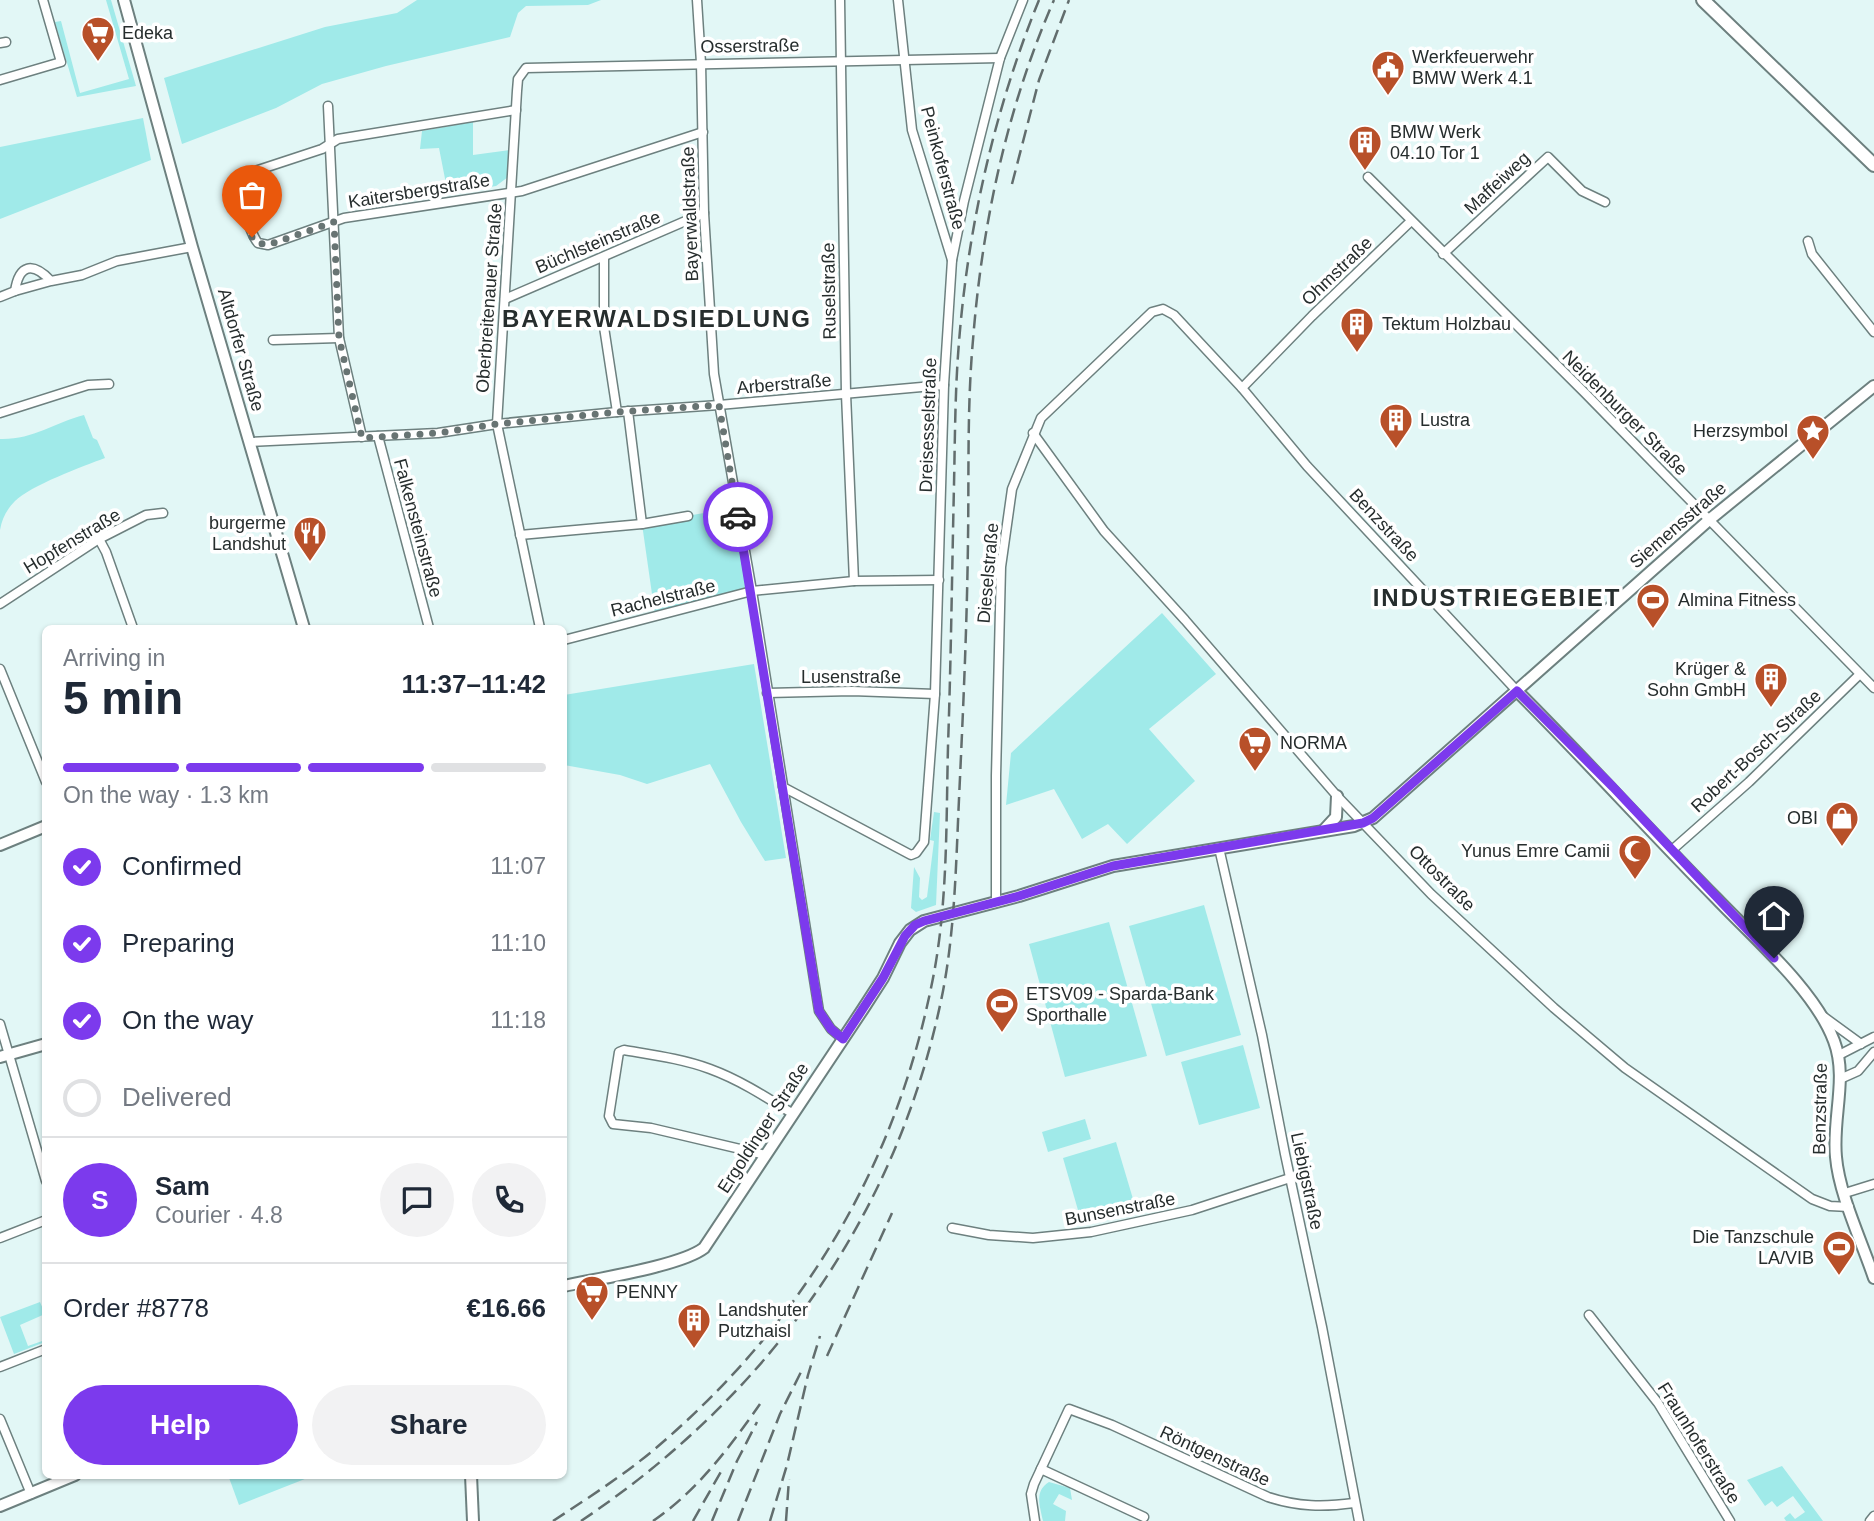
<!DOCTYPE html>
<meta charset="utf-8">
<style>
:root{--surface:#fff;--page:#f2f2f3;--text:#1f2937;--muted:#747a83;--line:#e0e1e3;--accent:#7c3aed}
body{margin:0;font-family:Helvetica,sans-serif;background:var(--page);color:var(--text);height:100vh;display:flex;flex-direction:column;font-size:26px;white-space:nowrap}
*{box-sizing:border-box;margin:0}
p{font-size:23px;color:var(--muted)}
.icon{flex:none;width:38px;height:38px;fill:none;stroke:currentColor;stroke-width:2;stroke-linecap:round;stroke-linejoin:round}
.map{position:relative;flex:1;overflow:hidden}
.sheet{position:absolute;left:42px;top:625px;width:525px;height:854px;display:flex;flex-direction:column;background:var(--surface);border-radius:10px;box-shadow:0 2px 5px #0004}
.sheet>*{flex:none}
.pin{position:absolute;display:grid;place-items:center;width:60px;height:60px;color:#fff;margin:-72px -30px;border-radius:50% 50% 50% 0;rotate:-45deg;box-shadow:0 0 7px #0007}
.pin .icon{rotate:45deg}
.courier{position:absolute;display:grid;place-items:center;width:70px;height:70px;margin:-35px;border:5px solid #7c3aed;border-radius:50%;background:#fff;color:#222;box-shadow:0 2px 9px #0007}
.summary em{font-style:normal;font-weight:800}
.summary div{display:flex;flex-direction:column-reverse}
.summary{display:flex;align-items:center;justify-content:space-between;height:119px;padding:0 21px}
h1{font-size:46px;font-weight:800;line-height:52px}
.bar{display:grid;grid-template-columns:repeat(4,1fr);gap:10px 7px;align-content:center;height:84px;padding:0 21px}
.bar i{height:9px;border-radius:5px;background:var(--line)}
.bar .current{background:var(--accent)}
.bar p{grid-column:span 4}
.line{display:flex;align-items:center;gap:18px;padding:0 21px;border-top:2px solid var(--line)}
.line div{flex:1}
.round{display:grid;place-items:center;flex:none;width:74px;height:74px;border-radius:37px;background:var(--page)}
ol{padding:0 21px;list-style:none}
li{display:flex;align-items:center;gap:21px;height:77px}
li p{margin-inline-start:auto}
li .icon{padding:7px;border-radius:50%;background:var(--accent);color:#fff;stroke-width:4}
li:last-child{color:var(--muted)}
li i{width:38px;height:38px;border:4px solid var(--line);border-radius:50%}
.cta{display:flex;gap:14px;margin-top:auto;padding:14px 21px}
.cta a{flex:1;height:80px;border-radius:42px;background:var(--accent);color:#fff;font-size:28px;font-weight:800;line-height:80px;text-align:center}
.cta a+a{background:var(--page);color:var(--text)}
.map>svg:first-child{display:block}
.green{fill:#a0eae9}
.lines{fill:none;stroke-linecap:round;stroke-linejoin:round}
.street-casing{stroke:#6d807f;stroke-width:11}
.secondary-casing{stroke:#6d807f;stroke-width:14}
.primary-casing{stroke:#6d807f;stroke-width:16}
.street{stroke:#fff;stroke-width:8}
.secondary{stroke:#fff;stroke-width:10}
.primary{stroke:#fff;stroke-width:12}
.rail{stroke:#626d6d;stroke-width:2.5;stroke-dasharray:14 7;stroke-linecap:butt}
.done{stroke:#687473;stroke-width:7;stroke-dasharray:0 12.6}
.route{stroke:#7c3aed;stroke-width:9}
.labels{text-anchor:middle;stroke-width:7;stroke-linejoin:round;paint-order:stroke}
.poi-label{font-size:18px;fill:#262d2d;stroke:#fff;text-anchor:start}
.street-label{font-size:18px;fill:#262d2d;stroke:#fff}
.district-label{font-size:24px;font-weight:bold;letter-spacing:2px;fill:#262d2d;stroke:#fff}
</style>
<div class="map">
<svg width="1874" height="1521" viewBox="0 0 1874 1521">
<rect width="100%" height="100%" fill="#e2f7f6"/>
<!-- green -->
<g class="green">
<polygon points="106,0 111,0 136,86 77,97 55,22 61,21 80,93 129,79"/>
<polygon points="417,0 601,0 588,5 526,6 518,13 510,37 386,66 322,84 276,108 182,144 164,78 325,27 397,13"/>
<polygon points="143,118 151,160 0,219 0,147"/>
<polygon points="473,122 473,155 510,150 508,177 496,186 448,194 439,148 420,149 422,131"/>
<path d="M84 415 93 438 97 440 105 458C83 466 30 486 15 501 6 510 2 519 0 530V439C32 440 54 423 84 415Z"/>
<polygon points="732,508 737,509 752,591 655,615 642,524"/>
<polygon points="1162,613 1216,674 1149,729 1195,781 1127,844 1108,824 1082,839 1054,789 1006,805 1011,753"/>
<polygon points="754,664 786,858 765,861 741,822 710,764 647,784 620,775 564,765 564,695"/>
<polygon points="934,812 940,813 936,905 916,912 911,908 914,867 920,878 919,897 922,900 927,897 934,841 930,840"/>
<polygon points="1204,905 1241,1035 1166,1056 1129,926"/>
<polygon points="1109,922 1147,1056 1065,1077 1029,944"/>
<polygon points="1243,1045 1260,1108 1199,1125 1181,1062"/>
<polygon points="1085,1119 1091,1139 1048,1152 1042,1132"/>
<polygon points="1116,1142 1136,1209 1082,1224 1063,1158"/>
<polygon points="40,1302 45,1314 20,1325 28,1346 45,1340 45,1342 14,1354 0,1317"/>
<polygon points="1782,1466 1823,1521 1786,1521 1784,1518 1790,1513 1795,1519 1805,1512 1793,1496 1777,1507 1772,1501 1765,1506 1747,1480"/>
<polygon points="228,1475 315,1475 239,1505"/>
<path d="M1049 1482 1070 1488 1072 1500 1059 1494 1053 1504 1066 1511 1065 1521H1043C1040 1506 1034 1491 1049 1482Z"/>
</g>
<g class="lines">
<defs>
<g id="street">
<polyline points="697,0 701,63 704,213 714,374 752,591 819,1011 831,1029 843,1039"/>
<polyline points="840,0 846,394 854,581"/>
<polyline points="898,0 912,130 952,260"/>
<polyline points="0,43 6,42"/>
<polyline points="0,80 61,62 43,0"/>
<polyline points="328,106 339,338 362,437"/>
<path d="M516 110 338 139 322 149 252 172C249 174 245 175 242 178 234 187 251 235 258 243L268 245 344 218 522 191 703 132"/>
<polyline points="1368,177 1585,393 1874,688"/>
<polyline points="1808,241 1812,254 1874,332"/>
<polyline points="1443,254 1548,157 1582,191 1605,202"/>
<polyline points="604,258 604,327 617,412"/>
<path d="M51 281 15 291C19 265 32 261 51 281L82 275 117 261 192 247"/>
<polyline points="0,297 15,291"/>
<polyline points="505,299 704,213"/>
<polyline points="273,340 339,338"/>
<polyline points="1242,388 1312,316 1411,221"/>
<polyline points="628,411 642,524"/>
<polyline points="0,413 88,385 109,384"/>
<polyline points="1033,433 1104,531 1185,620 1337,796 1431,894 1554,1008 1625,1068 1812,1199 1830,1206 1849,1207"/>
<polyline points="378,436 429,628"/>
<polyline points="250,442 438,433 497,424 617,412 719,405 944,385"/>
<polyline points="520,535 642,524 688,516"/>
<polyline points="99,539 106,552 133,628"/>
<polyline points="0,604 99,539 146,515 163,513"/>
<polyline points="540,628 497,424 517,91 518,79 526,68 1000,58"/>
<polyline points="564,640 752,591 854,581 939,580"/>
<polyline points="0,669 46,782"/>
<polyline points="767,693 852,691 935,694"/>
<polyline points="783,787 911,855 916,853 924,842 935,694 944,385 952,260 964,201 1000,58 1023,0"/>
<polyline points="1219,848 1262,1035 1285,1154 1322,1327 1359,1521"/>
<polyline points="1672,850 1749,782 1860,674"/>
<polyline points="996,902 996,776 1001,567 1012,489 1041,418 1152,312 1163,309 1174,315 1242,388 1307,466 1517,691"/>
<polyline points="1824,1017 1861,1044"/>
<polyline points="0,1024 46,1181"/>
<polyline points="1839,1055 1874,1037"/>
<polyline points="1840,1079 1858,1071 1874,1052"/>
<path d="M766 1155 651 1128 613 1124 609 1116 619 1052 624 1050C653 1055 683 1059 710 1069 740 1080 766 1097 793 1114"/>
<polyline points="1845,1193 1874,1184"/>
<polyline points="952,1228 989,1235 1033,1238 1091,1232 1192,1210 1290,1178"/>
<polyline points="0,1238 46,1220"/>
<polyline points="1589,1315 1658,1403 1730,1521"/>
<polyline points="0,1367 46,1349"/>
<polyline points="0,1419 31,1494"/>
<polyline points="1041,1469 1144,1517"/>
<path d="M1035 1521 1031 1494 1034 1484 1069 1409 1112 1425 1268 1497C1298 1507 1324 1507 1354 1503"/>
<polyline points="1870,1521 1874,1516"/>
</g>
<g id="secondary">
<polyline points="124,0 192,247 304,628"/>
<path d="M1517 691C1585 759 1649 830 1716 898 1754 938 1815 990 1834 1041 1848 1078 1832 1118 1836 1157 1839 1194 1862 1242 1874 1278"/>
<polyline points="1324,830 1336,817 1337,796"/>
<polyline points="0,845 46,826"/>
<polyline points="0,1057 46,1044"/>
<path d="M564 1286C595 1279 681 1266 704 1248L863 1009 883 978 900 943 910 930 924 921 1019 896 1113 866 1354 826 1373 818 1709 520 1874 386"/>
<polyline points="471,1475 473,1521"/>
<polyline points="0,1506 75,1475"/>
</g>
<polyline id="primary" points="1703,0 1874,165"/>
</defs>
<!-- street casing -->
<use href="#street" class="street-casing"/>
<!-- secondary casing -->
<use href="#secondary" class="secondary-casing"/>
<!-- primary casing -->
<use href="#primary" class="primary-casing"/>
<!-- street -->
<use href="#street" class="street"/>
<!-- secondary -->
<use href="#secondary" class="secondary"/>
<!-- primary -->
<use href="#primary" class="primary"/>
<!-- rail -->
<g class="rail">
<polyline points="1012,184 1039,80 1069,0"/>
<polyline points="827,1356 892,1213"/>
<path d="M553 1521C588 1498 624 1475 656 1448 799 1326 893 1173 931 988 948 909 946 826 948 746 951 659 952 572 954 485 955 438 955 390 959 342 968 226 995 108 1039 0"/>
<path d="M581 1521C769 1395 899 1214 943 991 955 928 956 863 959 799 963 713 967 627 968 540 969 474 967 407 973 340 982 224 1007 107 1054 0"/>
<path d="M653 1521C698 1490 729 1448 760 1404"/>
<polyline points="693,1521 723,1468"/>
<polyline points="712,1521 737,1461 757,1422"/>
<polyline points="738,1521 780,1414 803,1368"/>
<polyline points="770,1521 787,1465 808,1375 820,1336"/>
<polyline points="786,1521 789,1479"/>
</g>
</g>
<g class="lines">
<!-- done -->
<polyline class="done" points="252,237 258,243 268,245 334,222 339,338 362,438 438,433 497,424 617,412 719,405 738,517"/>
<!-- route -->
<polyline class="route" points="738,517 819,1011 831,1029 843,1039 883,978 905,936 915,925 924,921 1019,896 1113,866 1363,823 1373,818 1517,691 1613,787 1774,958"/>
</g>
<!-- icons -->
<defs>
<symbol id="supermarket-pin" viewBox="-11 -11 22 30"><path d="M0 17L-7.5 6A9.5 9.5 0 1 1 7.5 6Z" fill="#b85029" stroke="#fff"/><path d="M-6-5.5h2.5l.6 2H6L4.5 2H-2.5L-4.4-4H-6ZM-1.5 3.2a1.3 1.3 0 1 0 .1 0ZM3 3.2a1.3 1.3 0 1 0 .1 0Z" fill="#fff"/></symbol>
<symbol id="civic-pin" viewBox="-11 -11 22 30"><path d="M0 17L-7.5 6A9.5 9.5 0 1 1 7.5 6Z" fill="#b85029" stroke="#fff"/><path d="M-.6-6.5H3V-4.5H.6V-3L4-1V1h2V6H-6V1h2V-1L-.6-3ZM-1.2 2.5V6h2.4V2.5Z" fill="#fff"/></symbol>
<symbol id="building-pin" viewBox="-11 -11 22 30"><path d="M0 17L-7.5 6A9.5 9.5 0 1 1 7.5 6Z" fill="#b85029" stroke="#fff"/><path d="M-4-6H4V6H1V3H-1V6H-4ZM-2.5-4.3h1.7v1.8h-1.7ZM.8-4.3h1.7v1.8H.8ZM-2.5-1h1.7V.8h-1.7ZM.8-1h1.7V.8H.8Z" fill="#fff"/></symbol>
<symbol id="sight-pin" viewBox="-11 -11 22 30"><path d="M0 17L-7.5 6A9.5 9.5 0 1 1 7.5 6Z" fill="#b85029" stroke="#fff"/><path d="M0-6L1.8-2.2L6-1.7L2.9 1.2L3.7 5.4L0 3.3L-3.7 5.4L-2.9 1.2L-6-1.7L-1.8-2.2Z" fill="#fff"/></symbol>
<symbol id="restaurant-pin" viewBox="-11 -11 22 30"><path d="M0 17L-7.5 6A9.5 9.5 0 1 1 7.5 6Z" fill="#b85029" stroke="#fff"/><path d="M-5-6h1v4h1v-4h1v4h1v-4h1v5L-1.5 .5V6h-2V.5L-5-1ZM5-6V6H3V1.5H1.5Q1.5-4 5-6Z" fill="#fff"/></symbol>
<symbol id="stadium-pin" viewBox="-11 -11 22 30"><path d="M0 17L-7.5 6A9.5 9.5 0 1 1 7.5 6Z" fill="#b85029" stroke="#fff"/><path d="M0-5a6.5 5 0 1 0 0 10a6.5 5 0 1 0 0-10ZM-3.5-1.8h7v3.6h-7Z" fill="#fff"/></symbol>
<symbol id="shop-pin" viewBox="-11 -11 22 30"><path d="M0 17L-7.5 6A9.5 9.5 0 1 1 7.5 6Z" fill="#b85029" stroke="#fff"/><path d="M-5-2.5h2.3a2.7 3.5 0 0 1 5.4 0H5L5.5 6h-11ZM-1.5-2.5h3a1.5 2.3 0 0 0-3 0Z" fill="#fff"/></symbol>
<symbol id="mosque-pin" viewBox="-11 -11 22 30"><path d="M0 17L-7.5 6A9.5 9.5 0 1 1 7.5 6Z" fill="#b85029" stroke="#fff"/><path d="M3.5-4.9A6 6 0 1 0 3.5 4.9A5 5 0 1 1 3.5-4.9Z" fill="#fff"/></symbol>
</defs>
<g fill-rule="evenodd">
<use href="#supermarket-pin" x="79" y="14" width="38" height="52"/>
<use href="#civic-pin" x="1369" y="48" width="38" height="52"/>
<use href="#building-pin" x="1346" y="123" width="38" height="52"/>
<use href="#building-pin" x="1338" y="305" width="38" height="52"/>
<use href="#building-pin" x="1377" y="401" width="38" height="52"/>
<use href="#sight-pin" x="1794" y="412" width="38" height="52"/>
<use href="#restaurant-pin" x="291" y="514" width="38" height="52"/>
<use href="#stadium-pin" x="1634" y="581" width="38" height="52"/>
<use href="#building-pin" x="1752" y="660" width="38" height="52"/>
<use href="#supermarket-pin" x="1236" y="724" width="38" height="52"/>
<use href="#shop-pin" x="1823" y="799" width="38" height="52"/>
<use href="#mosque-pin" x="1616" y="832" width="38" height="52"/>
<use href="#stadium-pin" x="983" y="985" width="38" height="52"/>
<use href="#stadium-pin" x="1820" y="1228" width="38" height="52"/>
<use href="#supermarket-pin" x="573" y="1273" width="38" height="52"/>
<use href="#building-pin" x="675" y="1301" width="38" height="52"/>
</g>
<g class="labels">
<!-- poi labels -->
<g class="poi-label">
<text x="122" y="39">Edeka</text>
<text x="1412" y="63">Werkfeuerwehr<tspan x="1412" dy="21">BMW Werk 4.1</tspan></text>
<text x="1390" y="138">BMW Werk<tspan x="1390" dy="21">04.10 Tor 1</tspan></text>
<text x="1382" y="330">Tektum Holzbau</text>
<text x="1420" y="426">Lustra</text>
<text x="1788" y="437" text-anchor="end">Herzsymbol</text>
<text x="286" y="529" text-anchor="end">burgerme<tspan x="286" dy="21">Landshut</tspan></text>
<text x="1678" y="606">Almina Fitness</text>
<text x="1746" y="675" text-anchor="end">Krüger &amp;<tspan x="1746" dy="21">Sohn GmbH</tspan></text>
<text x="1280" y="749">NORMA</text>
<text x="1818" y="824" text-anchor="end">OBI</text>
<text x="1610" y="857" text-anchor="end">Yunus Emre Camii</text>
<text x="1026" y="1000">ETSV09 - Sparda-Bank<tspan x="1026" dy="21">Sporthalle</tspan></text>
<text x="1814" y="1243" text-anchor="end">Die Tanzschule<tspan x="1814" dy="21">LA/VIB</tspan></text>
<text x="616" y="1298">PENNY</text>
<text x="718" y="1316">Landshuter<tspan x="718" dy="21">Putzhaisl</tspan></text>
</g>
<!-- street labels -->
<g class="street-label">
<text transform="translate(750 46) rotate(-1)" y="6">Osserstraße</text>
<text transform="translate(943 168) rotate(75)" y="6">Peinkoferstraße</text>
<text transform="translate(1497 183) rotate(-43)" y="6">Maffeiweg</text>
<text transform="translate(419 191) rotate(-9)" y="6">Kaitersbergstraße</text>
<text transform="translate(690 214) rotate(-92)" y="6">Bayerwaldstraße</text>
<text transform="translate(598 242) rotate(-23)" y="6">Büchlsteinstraße</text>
<text transform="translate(1337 271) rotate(-44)" y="6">Ohmstraße</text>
<text transform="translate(829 291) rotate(-91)" y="6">Ruselstraße</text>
<text transform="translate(489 298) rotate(-86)" y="6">Oberbreitenauer Straße</text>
<text transform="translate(241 350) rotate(74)" y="6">Altdorfer Straße</text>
<text transform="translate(784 384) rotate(-5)" y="6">Arberstraße</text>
<text transform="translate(1625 413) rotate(45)" y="6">Neidenburger Straße</text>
<text transform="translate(928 425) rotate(-88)" y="6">Dreisesselstraße</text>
<text transform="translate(1384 525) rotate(47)" y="6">Benzstraße</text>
<text transform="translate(1678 525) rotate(-41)" y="6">Siemensstraße</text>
<text transform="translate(418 528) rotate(75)" y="6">Falkensteinstraße</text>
<text transform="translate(72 541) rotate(-31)" y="6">Hopfenstraße</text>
<text transform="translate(988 573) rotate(-85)" y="6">Dieselstraße</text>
<text transform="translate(663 598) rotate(-14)" y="6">Rachelstraße</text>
<text x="851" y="683">Lusenstraße</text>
<text transform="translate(1756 751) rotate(-43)" y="6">Robert-Bosch-Straße</text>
<text transform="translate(1442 878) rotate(45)" y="6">Ottostraße</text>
<text transform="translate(1820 1109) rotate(-89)" y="6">Benzstraße</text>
<text transform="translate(763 1128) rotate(-57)" y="6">Ergoldinger Straße</text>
<text transform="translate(1307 1181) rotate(78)" y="6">Liebigstraße</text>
<text transform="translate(1120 1209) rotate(-11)" y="6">Bunsenstraße</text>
<text transform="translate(1699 1443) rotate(58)" y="6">Fraunhoferstraße</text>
<text transform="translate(1215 1456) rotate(25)" y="6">Röntgenstraße</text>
</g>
<!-- district labels -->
<g class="district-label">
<text x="657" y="327">BAYERWALDSIEDLUNG</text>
<text x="1497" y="606">INDUSTRIEGEBIET</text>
</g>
</g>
</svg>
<div class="pin" style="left:252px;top:237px;background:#ea580c"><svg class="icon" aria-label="bag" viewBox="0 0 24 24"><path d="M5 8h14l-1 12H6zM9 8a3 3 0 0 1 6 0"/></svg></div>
<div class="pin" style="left:1774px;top:958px;background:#1f2937"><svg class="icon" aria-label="home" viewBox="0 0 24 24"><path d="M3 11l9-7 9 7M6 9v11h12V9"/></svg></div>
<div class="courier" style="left:738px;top:517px"><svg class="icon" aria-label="car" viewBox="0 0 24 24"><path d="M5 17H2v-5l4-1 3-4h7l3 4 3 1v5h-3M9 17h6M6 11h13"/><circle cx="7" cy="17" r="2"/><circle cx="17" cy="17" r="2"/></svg></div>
<section class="sheet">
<div class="summary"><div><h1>5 min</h1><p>Arriving in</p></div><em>11:37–11:42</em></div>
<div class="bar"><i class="current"></i><i class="current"></i><i class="current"></i><i></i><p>On the way · 1.3 km</p></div>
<ol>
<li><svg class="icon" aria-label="check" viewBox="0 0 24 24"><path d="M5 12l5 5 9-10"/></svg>Confirmed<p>11:07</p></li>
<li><svg class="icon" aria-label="check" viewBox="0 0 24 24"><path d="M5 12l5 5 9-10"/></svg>Preparing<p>11:10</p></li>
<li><svg class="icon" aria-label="check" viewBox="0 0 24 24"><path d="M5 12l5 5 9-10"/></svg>On the way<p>11:18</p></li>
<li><i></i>Delivered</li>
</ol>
<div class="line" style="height:126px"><b class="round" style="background:var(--accent);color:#fff">S</b><div><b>Sam</b><p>Courier · 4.8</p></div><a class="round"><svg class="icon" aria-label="chat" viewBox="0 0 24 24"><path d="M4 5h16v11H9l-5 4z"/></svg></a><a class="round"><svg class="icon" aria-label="phone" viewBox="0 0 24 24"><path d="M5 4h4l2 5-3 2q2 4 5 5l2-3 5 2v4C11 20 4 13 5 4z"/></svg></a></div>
<div class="line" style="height:91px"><div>Order #8778</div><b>€16.66</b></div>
<div class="cta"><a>Help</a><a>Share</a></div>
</section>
</div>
